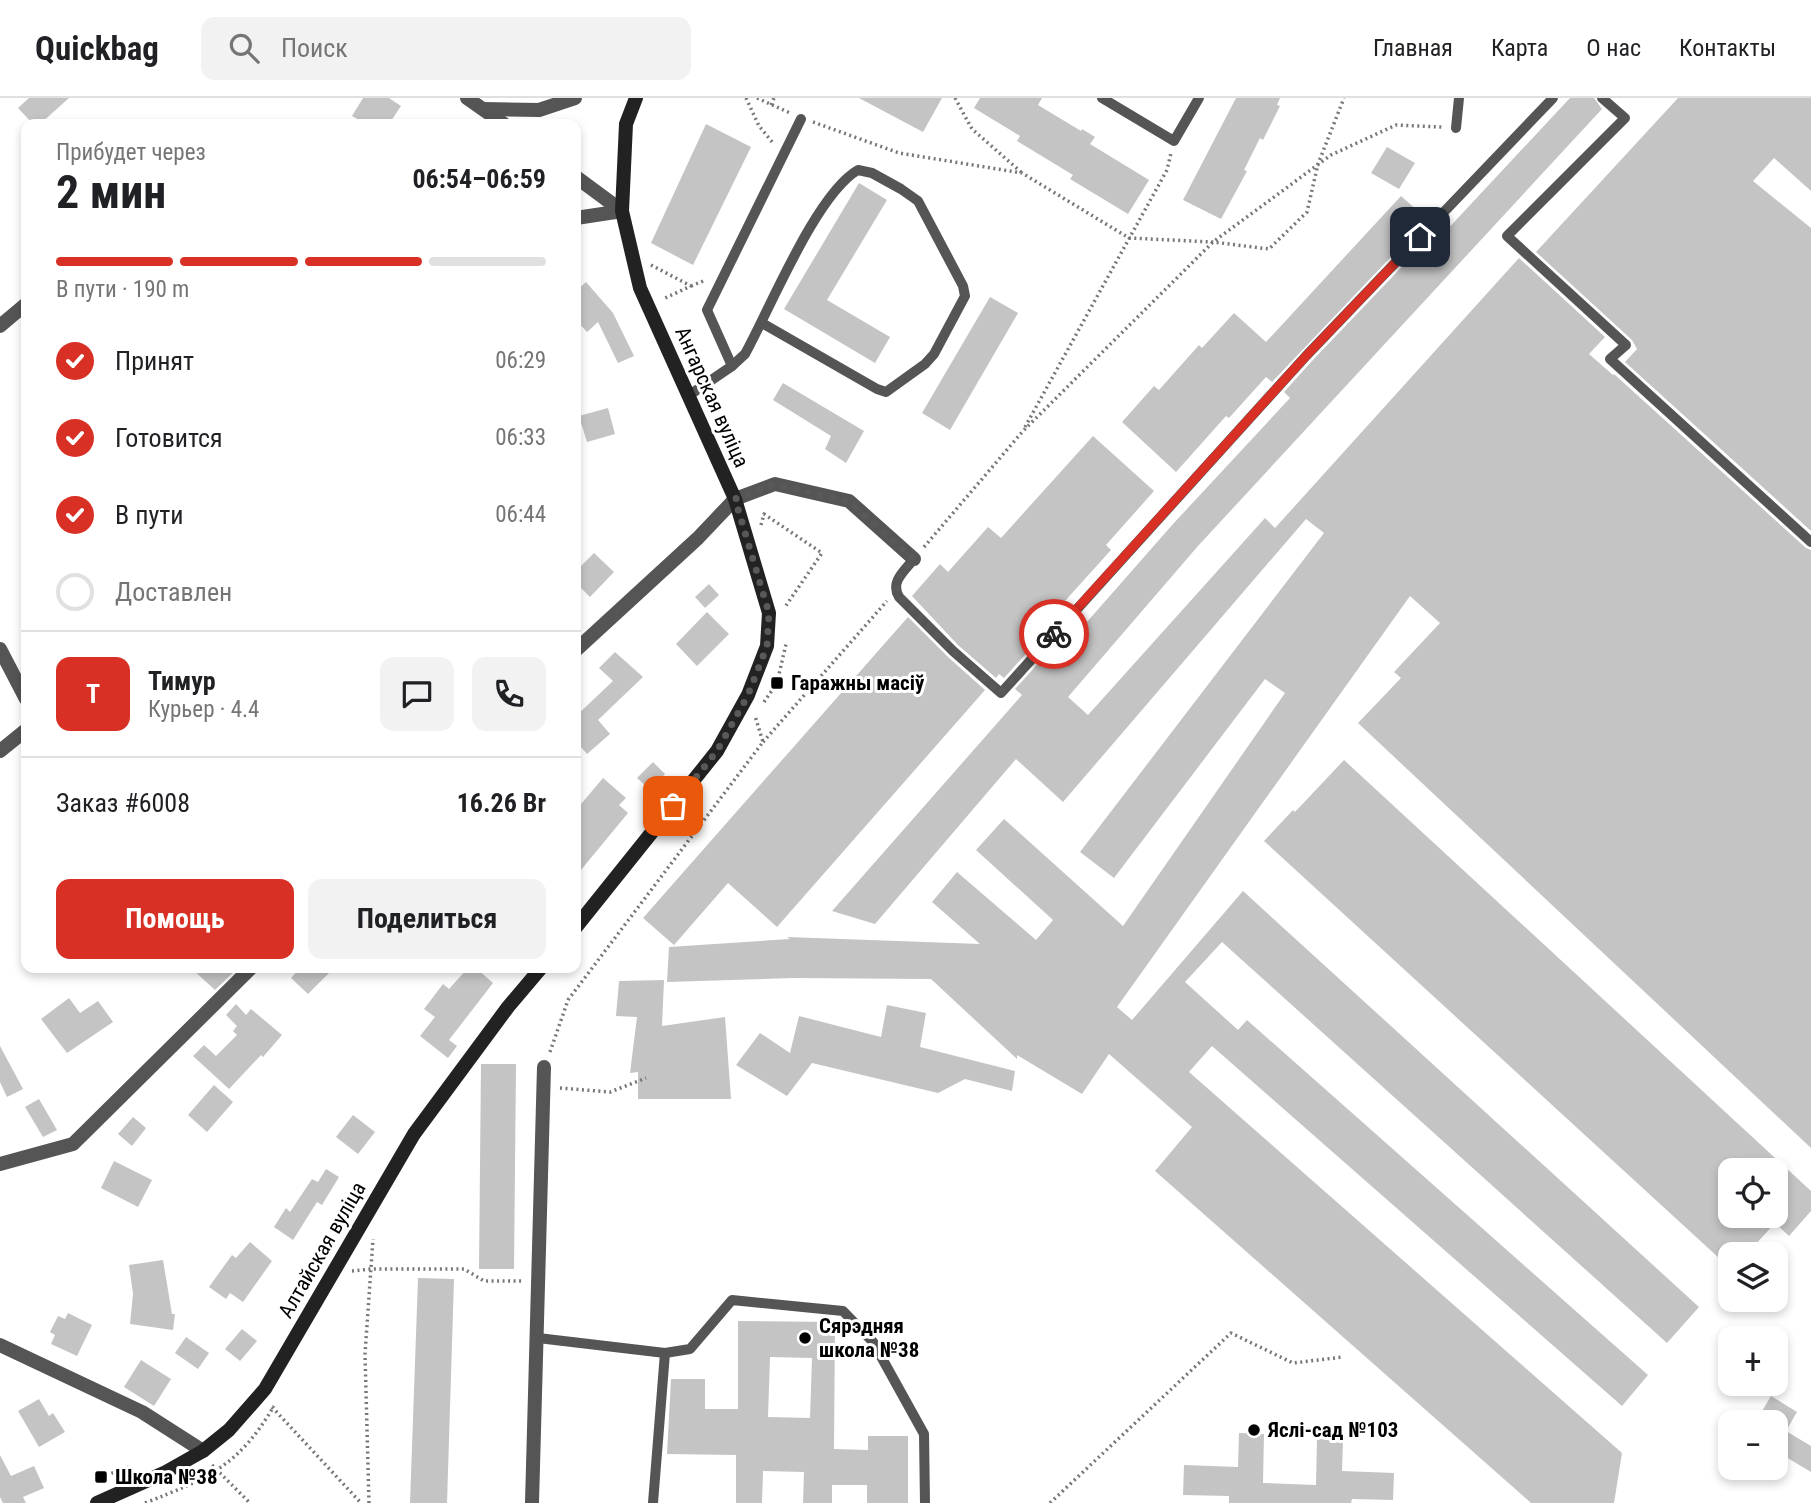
<!DOCTYPE html>
<html lang="ru">
<meta charset="utf-8">
<style>
:root{--surface:#fff;--page:#f2f2f2;--text:#202124;--muted:#757577;--line:#e0e0e0;--accent:#d93025}
body{margin:0;font-family:"Roboto Condensed",sans-serif;background:var(--page);color:var(--text);height:100vh;display:flex;flex-direction:column;font-size:26px;white-space:nowrap}
*{box-sizing:border-box;margin:0}
p{font-size:23px;color:var(--muted)}
.icon{flex:none;width:38px;height:38px;fill:none;stroke:currentColor;stroke-width:2;stroke-linecap:round;stroke-linejoin:round}
.map{position:relative;flex:1;overflow:hidden}
.sheet{position:absolute;left:21px;top:21px;width:560px;height:854px;display:flex;flex-direction:column;background:var(--surface);border-radius:14px;box-shadow:0 4px 10px #0003}
.sheet>*{flex:none}
.buttons{position:absolute;left:1718px;top:1060px;display:grid;gap:14px}
.buttons a{display:grid;place-items:center;width:70px;height:70px;border-radius:14px;background:var(--surface);box-shadow:0 4px 10px #0003;font-size:35px}
.pin{position:absolute;display:grid;place-items:center;width:60px;height:60px;color:#fff;margin:-30px;border-radius:14px;box-shadow:0 4px 10px #0006}
.courier{position:absolute;display:grid;place-items:center;width:70px;height:70px;margin:-35px;border:5px solid #d93025;border-radius:50%;background:#fff;color:#222;box-shadow:0 2px 9px #0007}
.summary em{font-style:normal;font-weight:700}
.summary div{display:flex;flex-direction:column-reverse}
.summary{display:flex;align-items:center;justify-content:space-between;height:119px;padding:0 35px}
h1{font-size:46px;font-weight:700;line-height:52px}
.bar{display:grid;grid-template-columns:repeat(4,1fr);gap:10px 7px;align-content:center;height:84px;padding:0 35px}
.bar i{height:9px;border-radius:5px;background:var(--line)}
.bar .active{background:var(--accent)}
.bar p{grid-column:span 4}
.line{display:flex;align-items:center;gap:18px;padding:0 35px;border-top:2px solid var(--line)}
.line div{flex:1}
.round{display:grid;place-items:center;flex:none;width:74px;height:74px;border-radius:14px;background:var(--page)}
ol{padding:0 35px;list-style:none}
li{display:flex;align-items:center;gap:21px;height:77px}
li p{margin-inline-start:auto}
li .icon{padding:7px;border-radius:50%;background:var(--accent);color:#fff;stroke-width:4}
li:last-child{color:var(--muted)}
li i{width:38px;height:38px;border:4px solid var(--line);border-radius:50%}
.primary-button{display:flex;gap:14px;margin-top:auto;padding:14px 35px}
.primary-button a{flex:1;height:80px;border-radius:14px;background:var(--accent);color:#fff;font-size:28px;font-weight:700;line-height:80px;text-align:center}
.primary-button a+a{background:var(--page);color:var(--text)}
header{display:flex;align-items:center;gap:42px;box-sizing:border-box;height:98px;padding:0 35px;background:var(--surface);border-bottom:2px solid var(--line)}
header strong{font-size:33px}
nav{display:flex;gap:38px;margin-inline-start:auto;font-size:24px}
.search{width:490px;height:63px;background:var(--page);display:flex;align-items:center;gap:18px;box-sizing:border-box;padding:0 24px;border-radius:14px;color:var(--muted);font-size:26px}
.map>svg:first-child{display:block}
.building{fill:#c4c4c4;fill-rule:evenodd}
.lines{fill:none;stroke-linecap:round;stroke-linejoin:round}
.path{stroke:#777;stroke-width:3.5;stroke-dasharray:2 3.5;stroke-linecap:butt}
.service{stroke:#555;stroke-width:10}
.minor{stroke:#555;stroke-width:14}
.tertiary{stroke:#555;stroke-width:14}
.secondary{stroke:#222;stroke-width:14}
.done{stroke:#595959;stroke-width:7;stroke-dasharray:0 12.6}
.route{stroke:#d93025;stroke-width:9}
.poi-dot{fill:#000;stroke:#fff;stroke-width:2.5}
.labels{text-anchor:middle;stroke-width:6;stroke-linejoin:round;paint-order:stroke}
.street-label{font-size:21px;fill:#000;stroke:#fff}
.poi-label{font-size:21px;font-weight:bold;fill:#000;stroke:#fff;text-anchor:start}
</style>
<header>
<strong>Quickbag</strong>
<div class="search"><svg class="icon" aria-label="search" viewBox="0 0 24 24"><circle cx="10" cy="10" r="6"/><path d="M15 15l6 6"/></svg>Поиск</div>
<nav><a>Главная</a><a>Карта</a><a>О нас</a><a>Контакты</a></nav>
</header>
<div class="map">
<svg width="1811" height="1405" viewBox="0 0 1811 1405">
<rect width="100%" height="100%" fill="#fff"/>
<!-- building -->
<g class="building">
<polygon points="29,0 69,0 40,26 33,26 18,10"/>
<polygon points="363,0 389,0 401,8 389,26 366,26 352,18"/>
<polygon points="859,0 942,0 923,34"/>
<polygon points="980,0 1042,0 1038,7 1081,33 1082,31 1095,39 1090,46 1149,82 1128,116 1070,81 1073,77 1017,43 1020,38 974,10"/>
<polygon points="1236,0 1280,0 1277,7 1280,8 1263,42 1260,40 1244,72 1247,73 1221,121 1183,102"/>
<polygon points="1570,0 1594,0 1602,11 1198,448 1068,599 1088,617 1265,420 1275,430 1519,160 1605,239 1589,256 1613,277 1614,276 1806,450 1811,452 1811,1050 1358,625 1401,580 1394,574 1440,525 1410,498 1117,909 1132,922 1243,793 1699,1209 1667,1245 1222,844 1185,884 1238,932 1247,922 1648,1277 1622,1308 1212,948 1189,974 1622,1355 1614,1405 1531,1405 1155,1073 1192,1029 1109,956 1082,996 1017,957 1017,961 931,881 793,880 667,884 669,849 790,841 787,839 980,846 932,804 957,774 1036,842 1053,822 976,752 1004,721 1123,828 1285,595 1265,581 1114,780 1080,754 1324,435 1306,421 1063,704 1016,661 875,826 832,813 1022,597 1015,591 1043,560 1050,566 1173,426 1290,300 1284,294 1312,263 1438,131 1443,136"/>
<polygon points="1678,0 1811,0 1811,93 1774,60 1753,83 1811,130 1811,433 1625,264 1637,251 1632,242 1536,154"/>
<polygon points="706,26 751,49 693,167 651,145"/>
<polygon points="1387,49 1415,65 1399,91 1371,75"/>
<polygon points="859,85 887,102 827,202 890,239 875,265 784,211"/>
<polygon points="1401,98 1427,121 1272,284 1266,279 1229,320 1226,318 1176,374 1122,324 1154,288 1159,292 1199,247 1202,250 1234,215 1266,244"/>
<polygon points="586,184 613,215 634,258 618,265 598,224 587,234 576,222 576,193"/>
<polygon points="990,199 1018,215 950,332 922,315"/>
<polygon points="783,285 864,333 846,365 825,351 831,338 773,302"/>
<polygon points="608,310 615,336 587,344 579,318"/>
<polygon points="1093,338 1154,393 1106,447 1111,452 1027,545 1032,549 1004,580 999,576 996,580 958,547 912,498 940,466 948,474 988,429 1001,440"/>
<polygon points="594,455 614,474 590,499 576,485 576,473"/>
<polygon points="709,486 719,497 705,510 695,499"/>
<polygon points="707,514 729,536 697,568 676,546"/>
<polygon points="908,519 948,559 985,592 777,829 728,785 674,847 643,820"/>
<polygon points="615,554 643,579 598,622 610,636 587,656 576,643 576,618 613,583 599,570"/>
<path d="M1344 662 1811 1093V1113L1789 1138 1775 1125 1746 1157H1731V1171L1264 743 1293 712 1295 714ZM1731 1073H1776V1118H1731Z"/>
<polygon points="653,664 665,676 650,692 637,680"/>
<polygon points="603,680 626,700 619,707 628,715 576,778 576,712"/>
<polygon points="191,870 238,870 215,892"/>
<polygon points="300,870 334,870 308,896 291,880"/>
<polygon points="468,870 476,870 493,885 449,942 457,948 448,960 420,938 435,919 424,911 443,886 449,891"/>
<polygon points="664,882 662,928 725,919 731,1001 638,1001 638,974 630,975 637,919 616,918 619,883"/>
<polygon points="69,900 80,915 98,903 113,924 67,955 41,921"/>
<polygon points="236,906 246,917 251,911 282,937 263,959 261,957 229,991 193,958 204,947 216,958 237,937 233,933 237,928 226,917"/>
<polygon points="887,907 926,915 920,949 1015,973 1012,993 965,981 938,995 812,965 787,998 736,967 760,935 790,955 799,918 881,939"/>
<polygon points="0,948 23,991 7,999 0,984"/>
<polygon points="481,966 516,966 514,1171 479,1171"/>
<polygon points="214,987 233,1004 207,1034 188,1017"/>
<polygon points="39,1001 57,1032 43,1039 25,1009"/>
<polygon points="353,1017 375,1034 358,1056 336,1039"/>
<polygon points="133,1019 146,1030 132,1048 118,1036"/>
<polygon points="114,1063 152,1082 138,1109 101,1090"/>
<polygon points="326,1071 339,1079 322,1107 317,1104 293,1142 274,1129 286,1110 290,1114 312,1081 318,1084"/>
<polygon points="250,1144 272,1163 243,1204 230,1195 226,1201 209,1189 232,1157 236,1160"/>
<polygon points="163,1162 172,1216 175,1216 173,1232 130,1226 133,1196 129,1167"/>
<polygon points="418,1180 454,1181 447,1405 410,1405"/>
<polygon points="68,1215 92,1227 77,1258 51,1246 55,1237 50,1234 58,1218 65,1221"/>
<path d="M738 1223 835 1224 834 1351 868 1352V1338H908V1405H867V1387H832V1405H803L804 1374 763 1373 762 1405H736V1357L667 1356 671 1281H705V1311H738ZM770 1259 812 1260 810 1320 768 1319Z"/>
<polygon points="242,1231 257,1243 240,1263 225,1251"/>
<polygon points="186,1239 209,1255 198,1271 175,1255"/>
<polygon points="141,1262 171,1281 154,1308 124,1289"/>
<polygon points="1771,1298 1797,1314 1786,1333 1811,1348 1811,1374 1776,1353 1776,1325 1755,1325"/>
<polygon points="39,1301 49,1318 53,1315 65,1334 39,1349 18,1313"/>
<polygon points="1239,1335 1264,1336 1263,1385 1316,1387 1317,1340 1343,1341 1342,1373 1394,1375 1393,1402 1352,1401 1351,1405 1229,1405 1229,1398 1183,1397 1184,1367 1238,1369"/>
<polygon points="0,1357 11,1378 34,1368 44,1390 23,1399 26,1405 3,1405 0,1399"/>
</g>
<g class="lines">
<!-- path -->
<g class="path">
<polyline points="746,0 759,28 773,45"/>
<polyline points="757,0 790,15"/>
<polyline points="955,0 972,31 1021,74"/>
<polyline points="771,7 774,0"/>
<polyline points="813,24 899,55 1022,75 1129,140 1213,144 1269,151 1307,114 1318,66 1344,0"/>
<polyline points="651,167 691,188 663,201"/>
<polyline points="691,188 706,182"/>
<polyline points="1025,329 1167,72 1171,55"/>
<polyline points="761,427 764,416 822,455 785,509"/>
<polyline points="924,449 1023,333 1213,144 1331,57 1396,27 1442,29"/>
<polyline points="764,604 777,585 786,546"/>
<polyline points="763,644 887,503"/>
<polyline points="550,954 568,902 763,644 755,618"/>
<polyline points="560,990 610,994 646,980"/>
<polyline points="352,1173 371,1171 464,1171 484,1183 522,1183"/>
<polyline points="272,1309 361,1405"/>
<polyline points="212,1367 250,1405"/>
<polyline points="101,1379 129,1369 132,1374"/>
<path d="M145 1405C208 1380 238 1369 274 1308"/>
<polyline points="369,1405 365,1256 373,1141"/>
<polyline points="1050,1405 1231,1235 1293,1265 1343,1259"/>
</g>
<!-- service -->
<g class="service">
<polyline points="1102,0 1174,43 1199,0"/>
<polyline points="1602,0 1625,20 1507,138 1626,247 1610,261 1811,444"/>
<polyline points="1456,30 1459,0"/>
<path d="M732 268 745 256C770 211 816 96 858 72L872 75 901 91 918 103 963 188 965 198 934 256 925 266 886 294 877 291 762 225"/>
<polyline points="688,298 732,268 707,212 801,21"/>
<path d="M914 461C904 473 890 484 899 499L953 553 1001 595 1306 258 1553 0"/>
<polyline points="538,1240 665,1255 690,1251 732,1202 843,1213 873,1244 924,1336 925,1405"/>
<polyline points="653,1405 665,1255"/>
</g>
<!-- minor -->
<g class="minor">
<polyline points="576,120 622,113"/>
<polyline points="0,228 26,206"/>
<polyline points="0,551 26,601"/>
<polyline points="576,552 698,440 735,401 775,386 849,403 914,461"/>
<polyline points="0,653 26,632"/>
<polyline points="0,1066 73,1046 251,870"/>
<polyline points="0,1247 142,1314 203,1353"/>
<polyline points="532,1405 544,969"/>
</g>
<!-- tertiary -->
<g class="tertiary">
<polyline points="467,0 504,26"/>
<polyline points="483,11 539,12 575,0"/>
<polyline points="576,79 622,113"/>
</g>
<!-- secondary -->
<g class="secondary">
<polyline points="576,829 717,653 748,597 767,548 769,515 735,401 640,190 622,113 626,26 636,0"/>
<polyline points="97,1405 164,1375 203,1353 229,1332 265,1291 414,1036 508,909 541,870"/>
</g>
</g>
<g class="lines">
<!-- done -->
<path class="done" d="M673 708 717 653 748 597 767 548 769 515 735 401 775 386 849 404 914 461C904 473 890 484 900 499L953 553 1000 595 1054 536"/>
<!-- route -->
<polyline class="route" points="1054,536 1306,258 1420,139"/>
</g>
<!-- markers -->
<g class="poi-dot">
<rect x="770" y="578" width="14" height="14" rx="3.5"/>
<circle cx="805" cy="1240" r="7"/>
<circle cx="1254" cy="1332" r="7"/>
<rect x="94" y="1372" width="14" height="14" rx="3.5"/>
</g>
<g class="labels">
<!-- street labels -->
<g class="street-label">
<text transform="translate(712 299) rotate(66)" y="7">Ангарская вуліца</text>
<text transform="translate(322 1152) rotate(-60)" y="7">Алтайская вуліца</text>
</g>
<!-- poi labels -->
<g class="poi-label">
<text x="791" y="592">Гаражны масіў</text>
<text x="819" y="1235">Сярэдняя<tspan x="819" dy="24">школа №38</tspan></text>
<text x="1268" y="1339">Яслі-сад №103</text>
<text x="115" y="1386">Школа №38</text>
</g>
</g>
</svg>
<div class="buttons">
<a><svg class="icon" aria-label="locate" viewBox="0 0 24 24"><circle cx="12" cy="12" r="6"/><path d="M12 2v4M12 18v4M2 12h4M18 12h4"/></svg></a>
<a><svg class="icon" aria-label="layers" viewBox="0 0 24 24"><path d="M12 4l9 5-9 5-9-5zM3 14l9 5 9-5"/></svg></a>
<a>+</a>
<a>−</a>
</div>
<div class="pin" style="left:673px;top:708px;background:#ea580c"><svg class="icon" aria-label="bag" viewBox="0 0 24 24"><path d="M5 8h14l-1 12H6zM9 8a3 3 0 0 1 6 0"/></svg></div>
<div class="pin" style="left:1420px;top:139px;background:#1f2937"><svg class="icon" aria-label="home" viewBox="0 0 24 24"><path d="M3 11l9-7 9 7M6 9v11h12V9"/></svg></div>
<div class="courier" style="left:1054px;top:536px"><svg class="icon" aria-label="bike" viewBox="0 0 24 24"><circle cx="6" cy="16" r="4"/><circle cx="18" cy="16" r="4"/><path d="M6 16l4-8h5l3 8M10 8l3 8H6M13 5h3"/></svg></div>
<section class="sheet">
<div class="summary"><div><h1>2 мин</h1><p>Прибудет через</p></div><em>06:54–06:59</em></div>
<div class="bar"><i class="active"></i><i class="active"></i><i class="active"></i><i></i><p>В пути · 190 m</p></div>
<ol>
<li><svg class="icon" aria-label="check" viewBox="0 0 24 24"><path d="M5 12l5 5 9-10"/></svg>Принят<p>06:29</p></li>
<li><svg class="icon" aria-label="check" viewBox="0 0 24 24"><path d="M5 12l5 5 9-10"/></svg>Готовится<p>06:33</p></li>
<li><svg class="icon" aria-label="check" viewBox="0 0 24 24"><path d="M5 12l5 5 9-10"/></svg>В пути<p>06:44</p></li>
<li><i></i>Доставлен</li>
</ol>
<div class="line" style="height:126px"><b class="round" style="background:var(--accent);color:#fff">Т</b><div><b>Тимур</b><p>Курьер · 4.4</p></div><a class="round"><svg class="icon" aria-label="chat" viewBox="0 0 24 24"><path d="M4 5h16v11H9l-5 4z"/></svg></a><a class="round"><svg class="icon" aria-label="phone" viewBox="0 0 24 24"><path d="M5 4h4l2 5-3 2q2 4 5 5l2-3 5 2v4C11 20 4 13 5 4z"/></svg></a></div>
<div class="line" style="height:91px"><div>Заказ #6008</div><b>16.26 Br</b></div>
<div class="primary-button"><a>Помощь</a><a>Поделиться</a></div>
</section>
</div>
